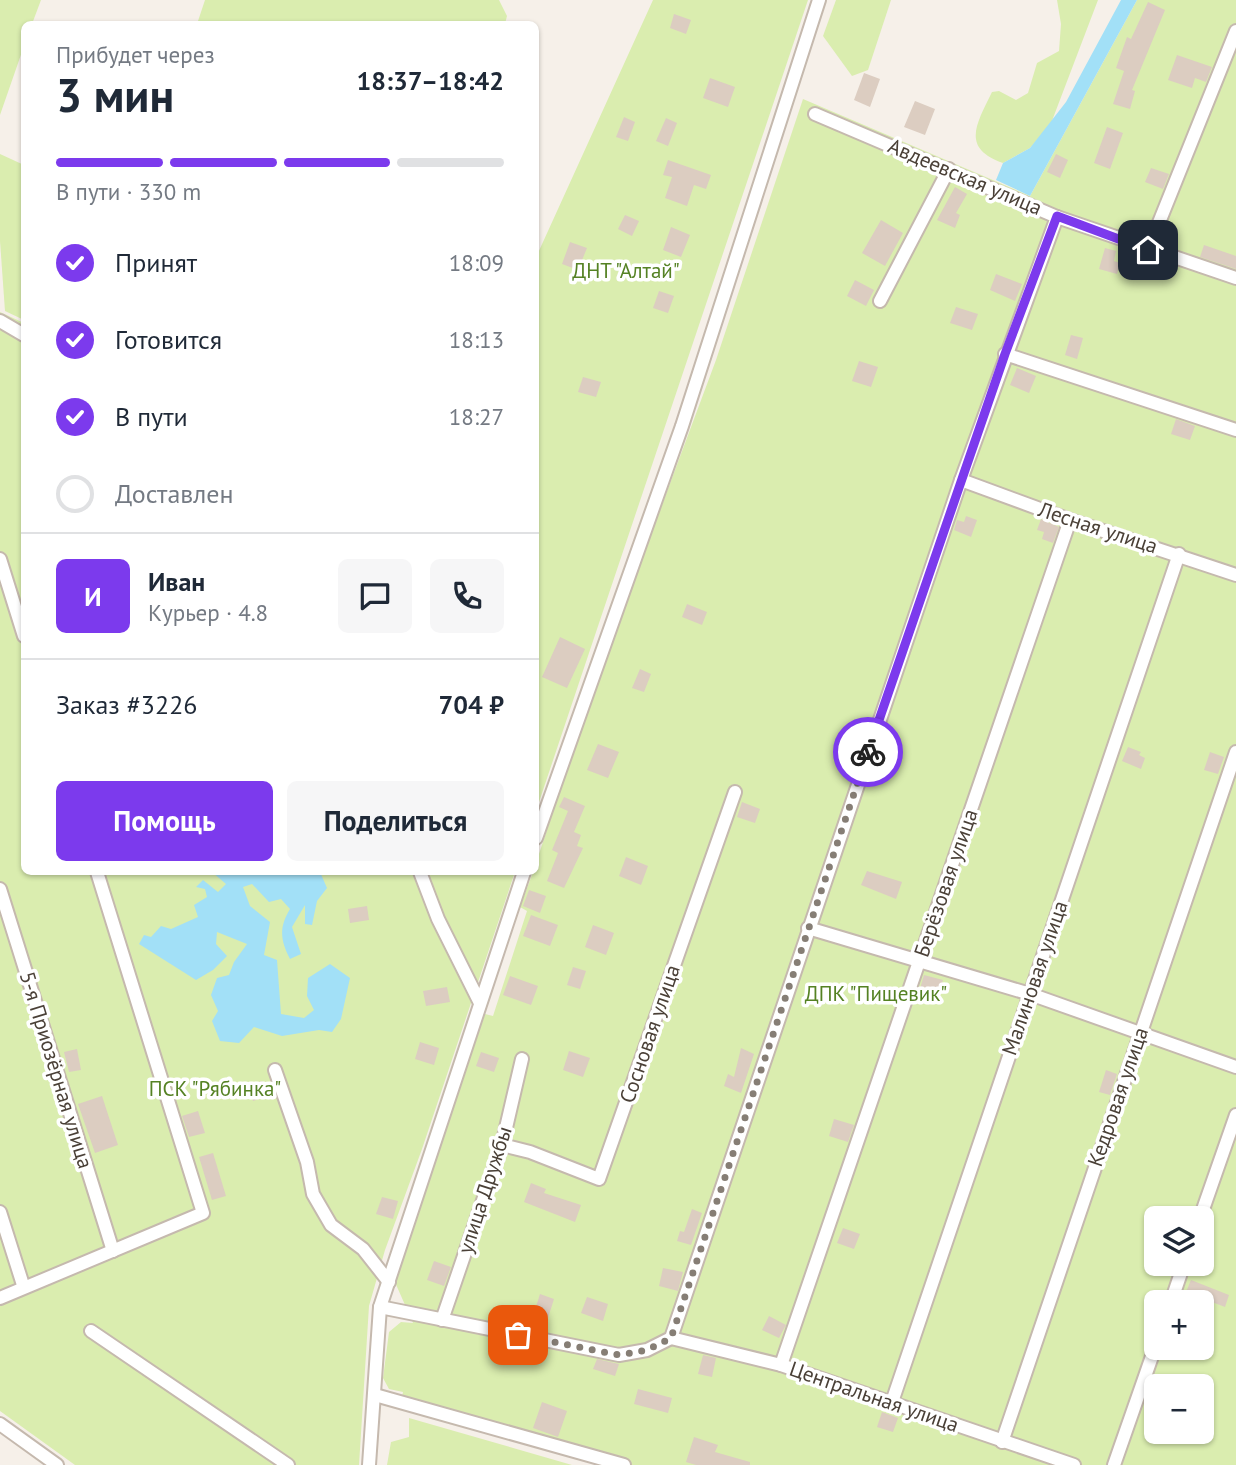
<!DOCTYPE html>
<html lang="ru">
<meta charset="utf-8">
<style>
:root{--surface:#fff;--page:#f6f6f7;--text:#1f2937;--muted:#747a83;--line:#e0e1e3;--accent:#7c3aed}
body{margin:0;font-family:"PT Sans",sans-serif;background:var(--page);color:var(--text);height:100vh;display:flex;flex-direction:column;font-size:26px;white-space:nowrap}
*{box-sizing:border-box;margin:0}
p{font-size:23px;color:var(--muted)}
.icon{flex:none;width:38px;height:38px;fill:none;stroke:currentColor;stroke-width:2;stroke-linecap:round;stroke-linejoin:round}
.map{position:relative;flex:1;overflow:hidden}
.side{position:absolute;left:21px;top:21px;width:518px;height:854px;display:flex;flex-direction:column;background:var(--surface);border-radius:10px;box-shadow:0 2px 5px #0004}
.side>*{flex:none}
.buttons{position:absolute;left:1144px;top:1206px;display:grid;gap:14px}
.buttons a{display:grid;place-items:center;width:70px;height:70px;border-radius:10px;background:var(--surface);box-shadow:0 2px 5px #0004;font-size:35px}
.pin{position:absolute;display:grid;place-items:center;width:60px;height:60px;color:#fff;margin:-30px;border-radius:14px;box-shadow:0 4px 10px #0006}
.courier{position:absolute;display:grid;place-items:center;width:70px;height:70px;margin:-35px;border:5px solid #7c3aed;border-radius:50%;background:#fff;color:#222;box-shadow:0 2px 9px #0007}
.headline em{font-style:normal;font-weight:600}
.headline div{display:flex;flex-direction:column-reverse}
.headline{display:flex;align-items:center;justify-content:space-between;height:119px;padding:0 35px}
h1{font-size:46px;font-weight:600;line-height:52px}
.bar{display:grid;grid-template-columns:repeat(4,1fr);gap:10px 7px;align-content:center;height:84px;padding:0 35px}
.bar i{height:9px;border-radius:5px;background:var(--line)}
.bar .current{background:var(--accent)}
.bar p{grid-column:span 4}
.line{display:flex;align-items:center;gap:18px;padding:0 35px;border-top:2px solid var(--line)}
.line div{flex:1}
.round{display:grid;place-items:center;flex:none;width:74px;height:74px;border-radius:10px;background:var(--page)}
ol{padding:0 35px;list-style:none}
li{display:flex;align-items:center;gap:21px;height:77px}
li p{margin-inline-start:auto}
li .icon{padding:7px;border-radius:50%;background:var(--accent);color:#fff;stroke-width:4}
li:last-child{color:var(--muted)}
li i{width:38px;height:38px;border:4px solid var(--line);border-radius:50%}
.button{display:flex;gap:14px;margin-top:auto;padding:14px 35px}
.button a{flex:1;height:80px;border-radius:10px;background:var(--accent);color:#fff;font-size:28px;font-weight:600;line-height:80px;text-align:center}
.button a+a{background:var(--page);color:var(--text)}
.map>svg:first-child{display:block}
.green{fill:#daedaf;fill-rule:evenodd}
.water{fill:#a2e0f7}
.building{fill:#dccdc1}
.lines{fill:none;stroke-linecap:round;stroke-linejoin:round}
.minor-casing{stroke:#c5b9ae;stroke-width:16}
.minor{stroke:#fff;stroke-width:12}
.done{stroke:#867e75;stroke-width:7;stroke-dasharray:0 12.6}
.route{stroke:#7c3aed;stroke-width:9}
.labels{text-anchor:middle;stroke-width:7;stroke-linejoin:round;paint-order:stroke}
.street-label{font-size:21px;fill:#4a4037;stroke:#fff}
.park-label{font-size:21px;fill:#558224;stroke:#fff}
</style>
<div class="map">
<svg width="1236" height="1465" viewBox="0 0 1236 1465">
<rect width="100%" height="100%" fill="#f6f0e9"/>
<!-- green -->
<g class="green">
<polygon points="0,0 41,0 32,24 24,24 24,46 0,115"/>
<polygon points="205,0 499,0 507,16 505,24 197,24"/>
<polygon points="653,0 808,0 536,811 536,251 538,253"/>
<polygon points="836,0 891,0 868,70 852,76 823,36"/>
<path d="M1057 0H1098L1050 126 1030 148 1003 163C961 148 976 125 992 92L999 91 1016 100 1028 93 1037 63 1059 51 1061 24Z"/>
<path d="M1137 0H1236V1465H624L401 1402 403 1392 389 1389 383 1378 389 1332 401 1322 413 1323 394 1280 485 1014 493 1016 527 911 520 907 533 872H536V863L596 682 716 360 803 99 1030 196ZM1157 1218H1202V1264H1157ZM1157 1302H1202V1348H1157ZM1157 1386H1202V1432H1157Z"/>
<polygon points="0,154 24,165 24,320 5,311 0,241"/>
<polygon points="0,312 24,323 24,872 515,872 422,1149 385,1250 369,1306 359,1465 75,1465 0,1411"/>
<polygon points="409,1418 572,1465 387,1465 391,1442 409,1437"/>
</g>
<!-- water -->
<g class="water">
<polygon points="1121,0 1137,0 1030,196 996,180 1003,163 1030,148 1066,102"/>
<path d="M212 872H320L327 888 317 901 312 925 305 924V905L292 927 301 954 290 959C280 940 279 927 290 909L281 899 269 902 252 884 243 887 250 906 270 922 264 955 277 960 281 1014 304 1018 314 1010 307 996 308 978 330 964 350 978 341 1019 332 1032 319 1030 282 1036 254 1027 239 1043 220 1041 212 1021 218 1011 211 995 217 978 229 975 234 962 247 944 217 932 216 944 227 956 213 970 196 980 139 944 144 935 151 937 161 926 171 929 198 917 194 905 207 897 205 889 196 887 203 880 218 892 226 884Z"/>
</g>
<!-- building -->
<g class="building">
<polygon points="1148,2 1165,10 1132,90 1135,91 1130,109 1113,104 1124,71 1116,68 1127,37 1131,39"/>
<polygon points="674,14 691,20 686,34 670,28"/>
<polygon points="1177,55 1212,67 1206,82 1195,78 1192,88 1168,80"/>
<polygon points="864,73 880,79 870,107 854,100"/>
<polygon points="710,78 735,87 728,107 703,98"/>
<polygon points="915,101 935,109 925,135 904,127"/>
<polygon points="624,117 635,122 628,141 616,137"/>
<polygon points="666,118 677,123 668,146 656,141"/>
<polygon points="1107,127 1123,133 1110,169 1094,163"/>
<polygon points="1056,154 1068,160 1060,178 1047,172"/>
<polygon points="668,160 711,175 706,189 694,185 687,206 665,198 672,177 663,175"/>
<polygon points="1151,168 1169,174 1163,189 1145,182"/>
<polygon points="955,187 967,194 956,213 960,215 955,228 937,220"/>
<polygon points="625,215 639,221 632,236 618,229"/>
<polygon points="881,220 903,233 885,266 862,253"/>
<polygon points="671,227 690,235 681,257 663,250"/>
<polygon points="570,242 587,248 578,270 562,264"/>
<polygon points="1204,245 1236,256 1236,269 1200,257"/>
<polygon points="1105,248 1116,251 1114,261 1120,263 1117,274 1099,269"/>
<polygon points="996,274 1022,284 1015,301 990,290"/>
<polygon points="855,280 874,290 866,306 847,296"/>
<polygon points="659,291 674,296 668,313 653,308"/>
<polygon points="956,307 978,314 972,330 950,323"/>
<polygon points="1071,335 1083,338 1077,359 1065,355"/>
<polygon points="859,361 878,367 871,387 852,381"/>
<polygon points="1017,368 1036,376 1029,393 1010,385"/>
<polygon points="583,377 601,382 596,397 578,392"/>
<polygon points="1176,419 1195,426 1190,440 1171,434"/>
<polygon points="966,516 977,520 971,537 954,530 957,520 964,522"/>
<polygon points="1041,519 1059,527 1053,543 1042,539 1044,532 1037,530"/>
<polygon points="687,604 707,612 702,625 682,617"/>
<polygon points="560,637 585,649 567,688 542,677"/>
<polygon points="640,669 651,674 644,692 632,688"/>
<polygon points="598,744 619,752 608,778 587,770"/>
<polygon points="1128,747 1141,752 1139,755 1145,758 1141,769 1122,761"/>
<polygon points="1210,752 1224,757 1218,774 1204,770"/>
<polygon points="564,797 585,806 574,832 581,835 577,846 583,848 564,888 547,881 558,853 552,850 568,811 559,807"/>
<polygon points="742,802 760,809 755,823 737,817"/>
<polygon points="626,857 648,866 641,885 619,876"/>
<polygon points="867,871 902,882 896,899 861,885"/>
<polygon points="529,890 546,896 540,913 523,906"/>
<polygon points="367,906 369,920 350,923 348,909"/>
<polygon points="531,915 558,925 550,946 523,936"/>
<polygon points="593,925 614,933 606,955 585,947"/>
<polygon points="573,967 586,971 580,989 567,985"/>
<polygon points="924,975 943,980 938,997 919,992"/>
<polygon points="510,976 538,986 531,1005 503,995"/>
<polygon points="447,987 450,1002 426,1006 423,991"/>
<polygon points="420,1042 439,1048 434,1065 415,1059"/>
<polygon points="741,1048 754,1054 741,1093 724,1086 728,1074 734,1077"/>
<polygon points="77,1049 81,1070 69,1072 64,1052"/>
<polygon points="569,1051 590,1058 583,1077 563,1070"/>
<polygon points="481,1052 499,1058 494,1072 476,1066"/>
<polygon points="1106,1070 1117,1074 1110,1095 1099,1092"/>
<polygon points="262,1081 267,1096 253,1101 247,1086"/>
<polygon points="102,1096 118,1145 95,1153 78,1104"/>
<polygon points="198,1111 205,1133 189,1137 182,1116"/>
<polygon points="834,1119 854,1125 848,1142 829,1136"/>
<polygon points="213,1153 226,1196 212,1200 199,1157"/>
<polygon points="531,1183 546,1189 544,1193 581,1205 575,1222 524,1202"/>
<polygon points="382,1197 398,1201 393,1219 376,1214"/>
<polygon points="692,1209 702,1213 691,1245 677,1241 680,1231 684,1232"/>
<polygon points="843,1228 860,1234 854,1249 837,1243"/>
<polygon points="434,1261 451,1267 444,1286 427,1280"/>
<polygon points="663,1268 683,1272 678,1291 659,1286"/>
<polygon points="1191,1280 1229,1295 1225,1307 1186,1292"/>
<polygon points="540,1294 554,1299 548,1318 534,1313"/>
<polygon points="587,1297 608,1304 603,1321 581,1313"/>
<polygon points="769,1316 786,1325 779,1338 762,1330"/>
<polygon points="703,1355 716,1358 712,1377 698,1374"/>
<polygon points="597,1359 619,1364 615,1376 593,1369"/>
<polygon points="638,1389 672,1398 668,1413 634,1404"/>
<polygon points="542,1402 567,1411 558,1437 533,1428"/>
<polygon points="882,1412 898,1418 893,1432 877,1427"/>
<polygon points="694,1437 718,1445 715,1452 750,1462 750,1465 696,1465 686,1462"/>
</g>
<g class="lines">
<defs>
<g id="minor">
<polyline points="815,114 1057,217 1236,278"/>
<polyline points="1148,250 1236,31"/>
<polyline points="880,301 949,169"/>
<polyline points="0,321 24,335"/>
<polyline points="1005,354 1236,430"/>
<polyline points="961,480 1070,520 1236,575"/>
<polyline points="0,559 24,636"/>
<polyline points="536,838 682,426 819,0"/>
<polyline points="420,872 438,919 479,1001"/>
<polyline points="0,889 113,1251"/>
<polyline points="808,928 1030,994 1236,1067"/>
<polyline points="275,1070 307,1162 313,1194 331,1225 363,1249 389,1282"/>
<polyline points="502,1145 530,1152 599,1179 735,792"/>
<polyline points="0,1212 23,1285"/>
<polyline points="1200,1218 1236,1115"/>
<polyline points="0,1298 203,1213 97,872"/>
<polyline points="1171,1302 1184,1264"/>
<polyline points="380,1307 619,1355 647,1350 671,1338 961,480 1057,217"/>
<polyline points="442,1320 502,1145 522,1059"/>
<polyline points="91,1331 288,1465"/>
<polyline points="671,1338 781,1365 1074,1465"/>
<polyline points="781,1365 1070,520"/>
<polyline points="375,1395 624,1465"/>
<polyline points="892,1402 1179,554"/>
<polyline points="0,1424 57,1465"/>
<polyline points="1002,1442 1236,752"/>
<polyline points="369,1465 380,1307 524,872"/>
<polyline points="1114,1465 1157,1342"/>
</g>
</defs>
<!-- minor casing -->
<use href="#minor" class="minor-casing"/>
<!-- minor -->
<use href="#minor" class="minor"/>
</g>
<g class="lines">
<!-- done -->
<polyline class="done" points="518,1335 619,1355 647,1350 671,1338 868,752"/>
<!-- route -->
<polyline class="route" points="868,752 1005,354 1057,216 1148,250"/>
</g>
<g class="labels">
<!-- street labels -->
<g class="street-label">
<text transform="translate(965 177) rotate(23)" y="7">Авдеевская улица</text>
<text transform="translate(1098 528) rotate(18)" y="7">Лесная улица</text>
<text transform="translate(946 883) rotate(-71)" y="7">Берёзовая улица</text>
<text transform="translate(1035 978) rotate(-71)" y="7">Малиновая улица</text>
<text transform="translate(650 1034) rotate(-71)" y="7">Сосновая улица</text>
<text transform="translate(56 1070) rotate(73)" y="7">5-я Приозёрная улица</text>
<text transform="translate(1118 1097) rotate(-71)" y="7">Кедровая улица</text>
<text transform="translate(485 1190) rotate(-72)" y="7">улица Дружбы</text>
<text transform="translate(874 1397) rotate(19)" y="7">Центральная улица</text>
</g>
<!-- park labels -->
<g class="park-label">
<text x="626" y="278">ДНТ "Алтай"</text>
<text x="876" y="1001">ДПК "Пищевик"</text>
<text x="215" y="1096">ПСК "Рябинка"</text>
</g>
</g>
</svg>
<div class="buttons">
<a><svg class="icon" aria-label="layers" viewBox="0 0 24 24"><path d="M12 4l9 5-9 5-9-5zM3 14l9 5 9-5"/></svg></a>
<a>+</a>
<a>−</a>
</div>
<div class="pin" style="left:518px;top:1335px;background:#ea580c"><svg class="icon" aria-label="bag" viewBox="0 0 24 24"><path d="M5 8h14l-1 12H6zM9 8a3 3 0 0 1 6 0"/></svg></div>
<div class="pin" style="left:1148px;top:250px;background:#1f2937"><svg class="icon" aria-label="home" viewBox="0 0 24 24"><path d="M3 11l9-7 9 7M6 9v11h12V9"/></svg></div>
<div class="courier" style="left:868px;top:752px"><svg class="icon" aria-label="bike" viewBox="0 0 24 24"><circle cx="6" cy="16" r="4"/><circle cx="18" cy="16" r="4"/><path d="M6 16l4-8h5l3 8M10 8l3 8H6M13 5h3"/></svg></div>
<section class="side">
<div class="headline"><div><h1>3 мин</h1><p>Прибудет через</p></div><em>18:37–18:42</em></div>
<div class="bar"><i class="current"></i><i class="current"></i><i class="current"></i><i></i><p>В пути · 330 m</p></div>
<ol>
<li><svg class="icon" aria-label="check" viewBox="0 0 24 24"><path d="M5 12l5 5 9-10"/></svg>Принят<p>18:09</p></li>
<li><svg class="icon" aria-label="check" viewBox="0 0 24 24"><path d="M5 12l5 5 9-10"/></svg>Готовится<p>18:13</p></li>
<li><svg class="icon" aria-label="check" viewBox="0 0 24 24"><path d="M5 12l5 5 9-10"/></svg>В пути<p>18:27</p></li>
<li><i></i>Доставлен</li>
</ol>
<div class="line" style="height:126px"><b class="round" style="background:var(--accent);color:#fff">И</b><div><b>Иван</b><p>Курьер · 4.8</p></div><a class="round"><svg class="icon" aria-label="chat" viewBox="0 0 24 24"><path d="M4 5h16v11H9l-5 4z"/></svg></a><a class="round"><svg class="icon" aria-label="phone" viewBox="0 0 24 24"><path d="M5 4h4l2 5-3 2q2 4 5 5l2-3 5 2v4C11 20 4 13 5 4z"/></svg></a></div>
<div class="line" style="height:91px"><div>Заказ #3226</div><b>704 ₽</b></div>
<div class="button"><a>Помощь</a><a>Поделиться</a></div>
</section>
</div>
